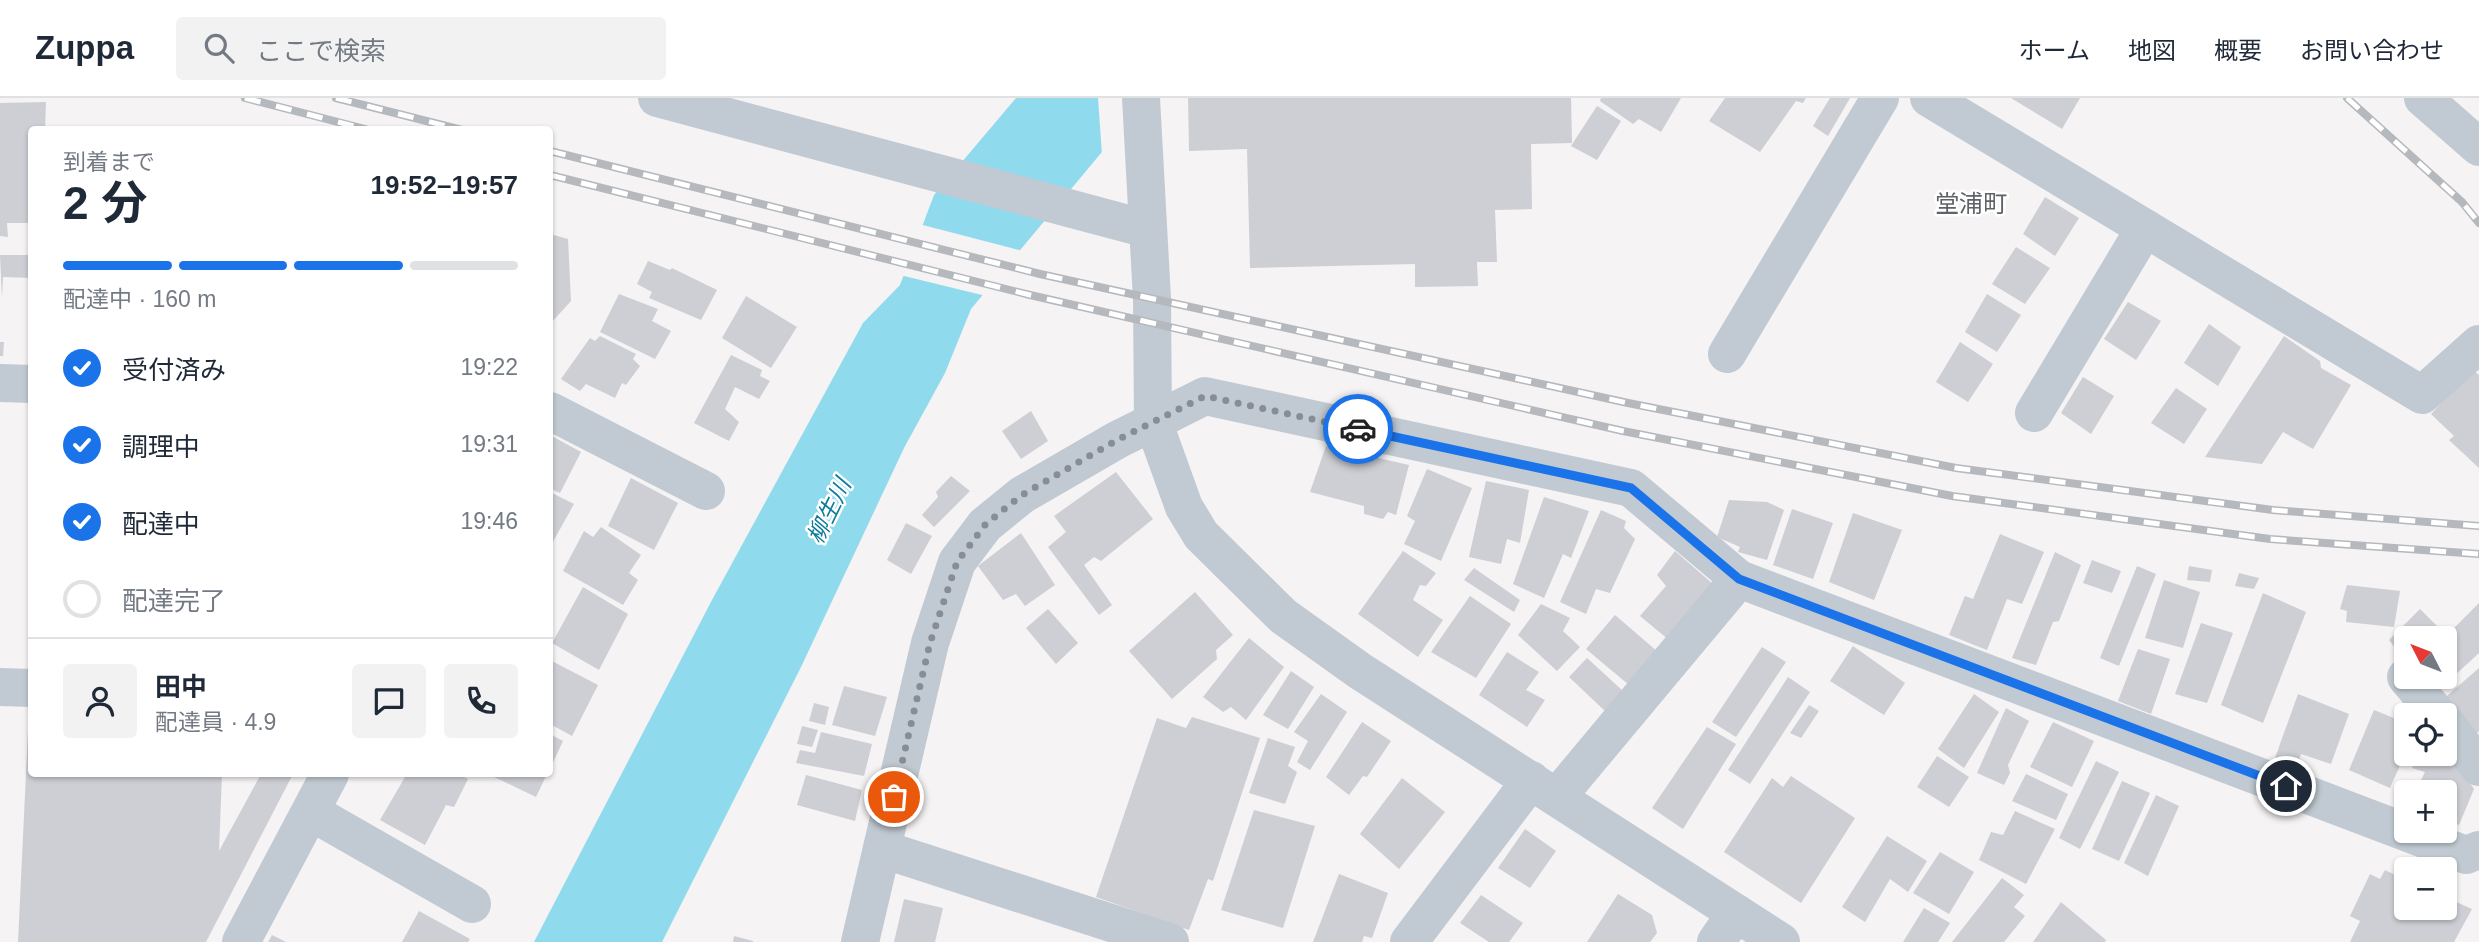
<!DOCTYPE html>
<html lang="ja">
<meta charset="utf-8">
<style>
:root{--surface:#fff;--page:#f2f2f3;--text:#1f2937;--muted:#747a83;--line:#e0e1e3;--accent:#1a73e8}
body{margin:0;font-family:Helvetica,"Noto Sans JP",sans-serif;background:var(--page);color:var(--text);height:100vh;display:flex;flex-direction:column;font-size:26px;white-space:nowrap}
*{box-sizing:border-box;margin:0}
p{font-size:23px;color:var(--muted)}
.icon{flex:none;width:38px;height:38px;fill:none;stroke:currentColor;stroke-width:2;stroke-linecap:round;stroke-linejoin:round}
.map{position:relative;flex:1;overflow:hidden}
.sheet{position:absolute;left:28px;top:28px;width:525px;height:651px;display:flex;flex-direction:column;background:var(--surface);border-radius:7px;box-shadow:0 2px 5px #0004}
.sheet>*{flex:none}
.needle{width:46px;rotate:312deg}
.fabs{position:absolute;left:2394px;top:528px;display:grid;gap:14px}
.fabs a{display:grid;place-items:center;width:63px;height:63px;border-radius:7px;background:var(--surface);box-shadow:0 2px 5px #0004;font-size:35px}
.pin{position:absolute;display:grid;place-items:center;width:60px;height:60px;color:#fff;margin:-30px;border:4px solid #fff;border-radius:50%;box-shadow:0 2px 7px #0007}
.courier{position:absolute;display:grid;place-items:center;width:70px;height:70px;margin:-35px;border:5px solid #1a73e8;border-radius:50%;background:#fff;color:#222;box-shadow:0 2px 9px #0007}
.head em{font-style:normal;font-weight:700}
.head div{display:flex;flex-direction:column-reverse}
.head{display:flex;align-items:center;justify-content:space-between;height:119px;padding:0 35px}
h1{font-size:46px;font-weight:700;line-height:52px}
.bar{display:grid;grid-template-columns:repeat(4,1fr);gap:10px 7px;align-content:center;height:84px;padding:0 35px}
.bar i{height:9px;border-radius:5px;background:var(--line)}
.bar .active{background:var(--accent)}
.bar p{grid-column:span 4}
.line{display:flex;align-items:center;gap:18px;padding:0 35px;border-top:2px solid var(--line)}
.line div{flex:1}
.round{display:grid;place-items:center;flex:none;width:74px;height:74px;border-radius:7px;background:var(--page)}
ol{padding:0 35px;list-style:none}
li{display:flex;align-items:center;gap:21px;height:77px}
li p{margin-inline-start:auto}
li .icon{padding:7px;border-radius:50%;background:var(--accent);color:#fff;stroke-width:4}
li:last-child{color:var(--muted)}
li i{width:38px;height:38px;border:4px solid var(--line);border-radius:50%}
header{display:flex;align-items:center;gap:42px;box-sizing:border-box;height:98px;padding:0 35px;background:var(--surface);border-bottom:2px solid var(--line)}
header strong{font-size:33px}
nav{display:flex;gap:38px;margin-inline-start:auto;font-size:24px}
.search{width:490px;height:63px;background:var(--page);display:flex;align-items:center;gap:18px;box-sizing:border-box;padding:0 24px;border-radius:7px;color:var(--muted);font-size:26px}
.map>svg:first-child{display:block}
.water{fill:#90daee}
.pier{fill:#f5f3f3}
.building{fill:#cdcfd5}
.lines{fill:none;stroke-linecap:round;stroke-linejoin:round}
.minor{stroke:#c1cad2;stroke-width:38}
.rail-casing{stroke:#b5b8bd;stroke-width:8}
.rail{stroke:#fff;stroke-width:5;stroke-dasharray:16;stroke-linecap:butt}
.done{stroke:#868d94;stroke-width:7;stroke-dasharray:0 12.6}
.route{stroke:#1a73e8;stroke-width:9}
.labels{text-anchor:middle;stroke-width:5;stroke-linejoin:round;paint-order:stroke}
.water-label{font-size:23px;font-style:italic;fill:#0c7c9b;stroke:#fff}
.quarter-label{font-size:24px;fill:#5f6368;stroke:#fff}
</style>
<header>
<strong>Zuppa</strong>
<div class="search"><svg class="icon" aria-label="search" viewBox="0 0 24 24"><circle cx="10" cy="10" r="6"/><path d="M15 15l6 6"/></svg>ここで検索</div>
<nav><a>ホーム</a><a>地図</a><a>概要</a><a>お問い合わせ</a></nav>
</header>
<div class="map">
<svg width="2479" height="844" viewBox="0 0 2479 844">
<rect width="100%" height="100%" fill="#f5f3f3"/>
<!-- water -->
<polygon class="water" points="1016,0 1147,0 971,211 945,275 904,350 801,569 662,844 534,844 712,502 863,225 900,187 934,97"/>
<!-- pier -->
<g class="pier">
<polygon points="1098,0 1150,0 1102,57"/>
<polygon points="919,126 1023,153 986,198 900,177"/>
</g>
<!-- building -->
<g class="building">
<polygon points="1188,0 1571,0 1572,45 1531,46 1532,111 1495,112 1497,164 1477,164 1478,188 1415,189 1415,166 1250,170 1247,51 1189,53"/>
<polygon points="1601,0 1681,0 1661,34 1639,21 1633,26 1600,3"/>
<polygon points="1725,0 1806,0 1803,5 1796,3 1760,54 1709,23"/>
<polygon points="1830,0 1850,0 1828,38 1813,28"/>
<polygon points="2011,0 2080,0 2062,31"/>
<polygon points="46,4 45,32 32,32 32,125 7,125 8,139 0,138 0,5"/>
<polygon points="1597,8 1621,23 1597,62 1571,48"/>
<polygon points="2045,99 2079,120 2055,158 2023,136"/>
<polygon points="550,136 568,141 571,203 550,226"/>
<polygon points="2016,149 2050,170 2025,206 1992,186"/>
<polygon points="0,157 32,157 32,180 3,179 2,200"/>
<polygon points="648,163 670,172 672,170 717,192 701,222 649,200 652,194 637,186"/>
<polygon points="619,196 658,211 652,223 671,233 655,261 600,234"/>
<polygon points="1987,196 2021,217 1997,254 1965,234"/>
<polygon points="746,198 797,229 771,270 722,240"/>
<polygon points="2128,204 2161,223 2136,262 2104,241"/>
<polygon points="2209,226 2241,249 2218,288 2184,265"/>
<polygon points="600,238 636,256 633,261 640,268 626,287 622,285 615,300 586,286 580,293 561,281 590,240 595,243"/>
<polygon points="2284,238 2320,263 2321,270 2351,287 2313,351 2283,334 2262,366 2205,359"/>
<polygon points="0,244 4,244 3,258 0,258"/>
<polygon points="1960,244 1993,266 1968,304 1936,284"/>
<polygon points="731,257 762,272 760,278 770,283 759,301 735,289 725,311 739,324 729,343 694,325"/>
<polygon points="2473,272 2479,277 2479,370 2449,342 2454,338 2431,316"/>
<polygon points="2083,279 2114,298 2091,336 2061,315"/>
<polygon points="2176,290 2207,311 2184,346 2151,325"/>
<polygon points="1031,313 1048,343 1021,361 1002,333"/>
<polygon points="550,337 581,354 560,395 550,390"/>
<polygon points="1326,348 1409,367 1396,417 1388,414 1383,421 1364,416 1364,408 1310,394"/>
<polygon points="1427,371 1472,390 1441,463 1404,446 1415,423 1407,418"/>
<polygon points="1116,374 1153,421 1101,463 1094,459 1084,467 1112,507 1099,517 1048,449 1066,434 1054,418"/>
<polygon points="951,378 970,393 934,429 922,417 938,399 936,394"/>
<polygon points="631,380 678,405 654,452 608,428"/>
<polygon points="1486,383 1529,392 1520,445 1507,441 1501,466 1469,459"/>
<polygon points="550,394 574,406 550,449"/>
<polygon points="1544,399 1589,413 1571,460 1563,456 1544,500 1513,486"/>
<polygon points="1729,402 1767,404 1784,412 1767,462 1738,454 1740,449 1717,439"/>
<polygon points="1792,411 1833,425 1813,481 1773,467"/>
<polygon points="1601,412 1626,423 1624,430 1635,441 1610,495 1596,491 1586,516 1560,504"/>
<polygon points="1853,415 1902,432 1874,502 1829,484"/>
<polygon points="906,425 932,438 911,476 887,462"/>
<polygon points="601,429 641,457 629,475 638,482 623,507 563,473 584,433 593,439"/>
<polygon points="1021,435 1055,487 1025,508 1016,496 1003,502 978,468"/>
<polygon points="2000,436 2044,454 2022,506 2007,501 1987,552 1949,537 1965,498 1973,501"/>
<polygon points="1403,453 1436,475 1426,488 1420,487 1413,502 1443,522 1418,559 1358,516"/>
<polygon points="1675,453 1713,486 1669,542 1640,518 1666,488 1657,477"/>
<polygon points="2055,454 2081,467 2059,523 2053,524 2036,567 2012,560"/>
<polygon points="2092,462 2121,473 2112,495 2083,485"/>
<polygon points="2137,468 2156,476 2119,568 2100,560"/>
<polygon points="2189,468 2212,472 2210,484 2187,482"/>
<polygon points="1474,470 1520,502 1514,514 1464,482"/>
<polygon points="2239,475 2259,480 2254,491 2235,488"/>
<polygon points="2164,482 2200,494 2183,550 2145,540"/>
<polygon points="2347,487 2400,493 2394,529 2346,524 2347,513 2340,511"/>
<polygon points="583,489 628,516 599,572 552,545"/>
<polygon points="1195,494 1233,537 1216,552 1217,561 1172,601 1129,553"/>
<polygon points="2263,495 2306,514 2263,625 2221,607"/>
<polygon points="1470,498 1511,526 1476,580 1431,554"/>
<polygon points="2479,505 2479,555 2452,580 2445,572 2443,541"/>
<polygon points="1541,506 1570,520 1563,533 1580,549 1557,573 1518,537"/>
<polygon points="1048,511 1078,545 1056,566 1026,530"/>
<polygon points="2420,511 2439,530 2428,541 2406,541 2406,564 2389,542"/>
<polygon points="1615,517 1658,554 1629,587 1586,551"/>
<polygon points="2201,525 2233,535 2207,605 2175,596"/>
<polygon points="1249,540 1284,569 1246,622 1231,609 1223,614 1203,599"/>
<polygon points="1853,548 1905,585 1884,617 1830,583"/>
<polygon points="1762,549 1786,564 1736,639 1712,624"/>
<polygon points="2138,551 2170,561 2151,616 2118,603"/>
<polygon points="1507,554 1539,574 1526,592 1545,602 1527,629 1479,597"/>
<polygon points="1587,560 1623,593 1605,613 1569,579"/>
<polygon points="550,562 598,587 572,638 550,626"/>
<polygon points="2479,570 2479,633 2472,641 2440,604"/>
<polygon points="1291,573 1314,589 1288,631 1263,617"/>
<polygon points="1788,579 1810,594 1750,686 1728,672"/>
<polygon points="844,588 887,599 875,638 832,627"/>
<polygon points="1321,596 1347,614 1310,672 1297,664 1308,643 1294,634"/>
<polygon points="1974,596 1999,614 1964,670 1938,651"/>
<polygon points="2298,596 2349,616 2331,666 2301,656 2296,671 2275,660"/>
<polygon points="814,605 829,609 825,627 809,623"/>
<polygon points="1809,607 1819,613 1801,640 1790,635"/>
<polygon points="2006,610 2029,623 2008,667 2010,675 2004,687 1977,675"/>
<polygon points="29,612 32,676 222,676 219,753 261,676 293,676 206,844 18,844"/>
<polygon points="2374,612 2406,625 2406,654 2390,690 2349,672"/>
<polygon points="1192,619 1260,640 1213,783 1208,781 1189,832 1096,799 1157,620 1186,630"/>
<polygon points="1362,624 1391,643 1367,679 1363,678 1349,697 1326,679"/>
<polygon points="2053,624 2094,643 2072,689 2030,669"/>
<polygon points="802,628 818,632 812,649 797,646"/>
<polygon points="1707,629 1736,646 1683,731 1652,710"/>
<polygon points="821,634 872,646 864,678 796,665 800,652 815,655"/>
<polygon points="550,636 563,643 550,671"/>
<polygon points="1268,640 1295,649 1288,668 1297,674 1285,706 1249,695"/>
<polygon points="2417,656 2443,656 2454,660 2474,691 2459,727 2445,722 2445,695 2407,695 2411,684 2419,686 2425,674 2412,670"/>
<polygon points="1937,658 1969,679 1949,709 1917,689"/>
<polygon points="2096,663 2119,674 2080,751 2059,740"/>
<polygon points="401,676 458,676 468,681 454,709 446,707 425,747 380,722 405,679"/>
<polygon points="488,676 547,676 536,699"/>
<polygon points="2026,676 2068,696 2056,722 2012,703"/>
<polygon points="806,677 862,692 855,723 797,707"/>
<polygon points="1791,678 1855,720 1801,805 1724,754 1772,680 1783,689"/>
<polygon points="1402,680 1445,714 1399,771 1360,736"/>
<polygon points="2122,683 2150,695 2119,763 2092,751"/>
<polygon points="2156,697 2179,708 2148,778 2124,765"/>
<polygon points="1254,712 1315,728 1283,830 1221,812"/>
<polygon points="2015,713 2055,731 2026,786 1979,762 1991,734 2003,737"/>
<polygon points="1525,731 1556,753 1530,790 1498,770"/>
<polygon points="1887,738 1927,763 1908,794 1890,781 1865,824 1842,809"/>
<polygon points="1940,754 1974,774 1949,816 1913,795"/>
<polygon points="2385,772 2406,782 2406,810 2445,810 2445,799 2472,811 2454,844 2350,844 2360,823 2350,818 2370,776 2380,781"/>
<polygon points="1339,776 1388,795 1372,840 1364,838 1362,844 1313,844"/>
<polygon points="2002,780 2024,797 2014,809 2025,818 2004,844 1952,844"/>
<polygon points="1618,796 1652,817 1657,835 1650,844 1587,844"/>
<polygon points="1481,797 1523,825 1509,844 1489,844 1460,825"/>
<polygon points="904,801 943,810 935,844 894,844"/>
<polygon points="2061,804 2106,842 2105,844 2033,844"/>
<polygon points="1924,810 1950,825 1938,844 1903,844"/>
<polygon points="419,813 470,841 468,844 402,844"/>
<polygon points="272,837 286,844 268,844"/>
<polygon points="734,838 753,843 753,844 733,844"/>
</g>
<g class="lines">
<!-- minor -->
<g class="minor">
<polyline points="657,0 1147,131"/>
<polyline points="1141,0 1152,201 1153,323 1184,409 1201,437 1283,518 1360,573 1781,844"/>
<polyline points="1929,0 2422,297 2479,246"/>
<polyline points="2423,0 2479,49"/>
<polyline points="1727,256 1880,0"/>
<polyline points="0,285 32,286"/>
<polyline points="550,313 706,393"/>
<polyline points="2034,315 2145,130"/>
<polyline points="2406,579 2439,618"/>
<polyline points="0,589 32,590"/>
<polyline points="2445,624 2479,669"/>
<polyline points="1557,699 1739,481"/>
<polyline points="311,714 472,806"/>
<polyline points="882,751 1170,844"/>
<polyline points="241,844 330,676"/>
<polyline points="860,844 930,545 957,464 985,427 1022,397 1117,342 1205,298 1631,390 1739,481 2466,757 2479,752"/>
<polyline points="1409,844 1531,682"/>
<polyline points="1716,844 1736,815"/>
</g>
<defs>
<g id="rail">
<polyline points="245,0 369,32"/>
<polyline points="336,0 462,32"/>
<polyline points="2347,0 2462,104 2479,125"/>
<polyline points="550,53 1040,176 1628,305 1956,370 2273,412 2479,428"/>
<polyline points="550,77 1030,197 1623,333 1952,398 2270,441 2479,456"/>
</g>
</defs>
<!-- rail casing -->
<use href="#rail" class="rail-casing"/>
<!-- rail -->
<use href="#rail" class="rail"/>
</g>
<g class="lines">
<!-- done -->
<polyline class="done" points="894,699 930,545 957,464 985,427 1003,412 1022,397 1117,342 1205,298 1358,331"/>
<!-- route -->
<polyline class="route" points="1358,331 1631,390 1739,481 2286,688"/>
</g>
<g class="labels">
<!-- water labels -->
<g class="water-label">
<text transform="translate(829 413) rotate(-64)" y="8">柳生川</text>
</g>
<!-- quarter labels -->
<g class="quarter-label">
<text x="1971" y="114">堂浦町</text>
</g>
</g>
</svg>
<div class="fabs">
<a><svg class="needle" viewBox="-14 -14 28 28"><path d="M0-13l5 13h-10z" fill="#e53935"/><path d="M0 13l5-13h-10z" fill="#747a83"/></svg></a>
<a><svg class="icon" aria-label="locate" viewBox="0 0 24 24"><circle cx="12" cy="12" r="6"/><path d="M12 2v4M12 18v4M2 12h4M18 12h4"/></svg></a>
<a>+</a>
<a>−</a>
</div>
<div class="pin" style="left:894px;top:699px;background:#ea580c"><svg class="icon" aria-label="bag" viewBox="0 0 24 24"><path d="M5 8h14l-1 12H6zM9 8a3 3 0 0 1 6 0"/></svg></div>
<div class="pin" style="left:2286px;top:688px;background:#1f2937"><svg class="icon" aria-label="home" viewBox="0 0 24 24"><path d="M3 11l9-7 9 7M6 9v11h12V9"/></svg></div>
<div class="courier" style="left:1358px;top:331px"><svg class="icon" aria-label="car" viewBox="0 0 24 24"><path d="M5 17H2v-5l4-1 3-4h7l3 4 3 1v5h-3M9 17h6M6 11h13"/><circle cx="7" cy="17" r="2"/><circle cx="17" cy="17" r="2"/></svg></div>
<section class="sheet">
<div class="head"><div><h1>2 分</h1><p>到着まで</p></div><em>19:52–19:57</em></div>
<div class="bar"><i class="active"></i><i class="active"></i><i class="active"></i><i></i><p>配達中 · 160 m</p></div>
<ol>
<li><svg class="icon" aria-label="check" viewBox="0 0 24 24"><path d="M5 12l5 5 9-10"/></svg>受付済み<p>19:22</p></li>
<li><svg class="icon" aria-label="check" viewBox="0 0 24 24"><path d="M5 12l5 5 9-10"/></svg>調理中<p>19:31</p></li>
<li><svg class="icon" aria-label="check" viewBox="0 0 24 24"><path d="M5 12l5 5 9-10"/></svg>配達中<p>19:46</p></li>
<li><i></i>配達完了</li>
</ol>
<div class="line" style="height:126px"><a class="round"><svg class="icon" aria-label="person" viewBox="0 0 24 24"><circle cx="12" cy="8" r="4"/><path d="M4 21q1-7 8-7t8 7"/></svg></a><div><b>田中</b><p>配達員 · 4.9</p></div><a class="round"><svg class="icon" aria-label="chat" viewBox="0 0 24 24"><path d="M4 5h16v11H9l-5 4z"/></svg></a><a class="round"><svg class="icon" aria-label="phone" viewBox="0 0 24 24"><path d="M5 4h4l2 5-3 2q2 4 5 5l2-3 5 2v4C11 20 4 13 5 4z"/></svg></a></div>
</section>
</div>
